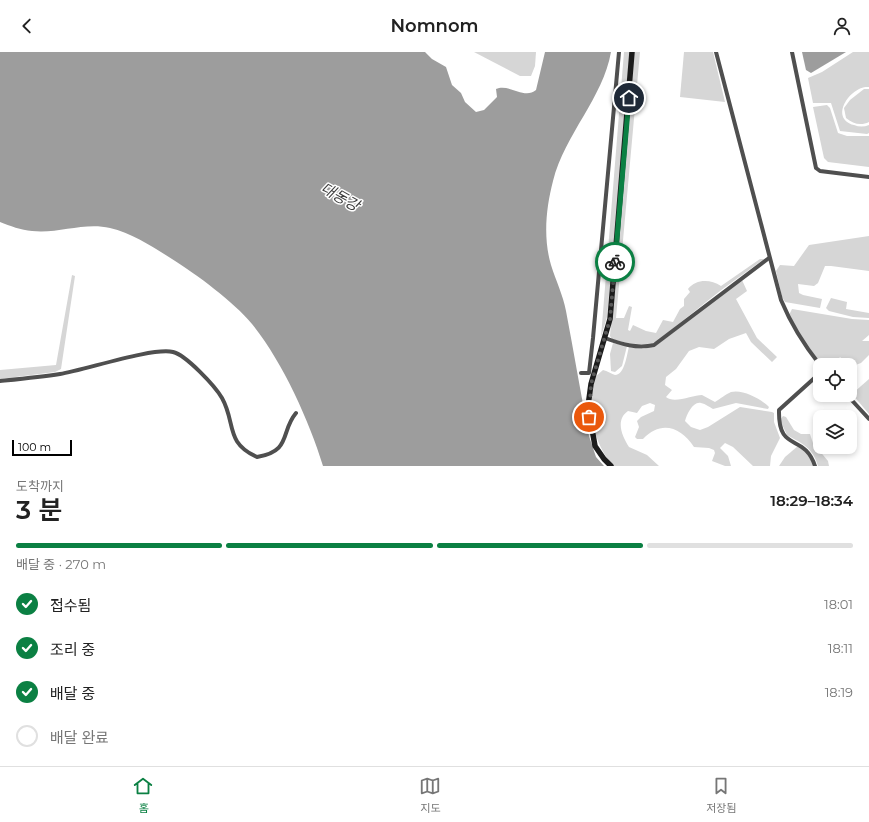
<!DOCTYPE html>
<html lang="ko">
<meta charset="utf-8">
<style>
:root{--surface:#fff;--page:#f2f2f2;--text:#222;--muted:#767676;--line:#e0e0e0;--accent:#0b8043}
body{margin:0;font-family:Montserrat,"Noto Sans KR",sans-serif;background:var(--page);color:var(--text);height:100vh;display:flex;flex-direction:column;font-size:15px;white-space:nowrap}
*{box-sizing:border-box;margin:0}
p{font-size:13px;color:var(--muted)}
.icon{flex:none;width:22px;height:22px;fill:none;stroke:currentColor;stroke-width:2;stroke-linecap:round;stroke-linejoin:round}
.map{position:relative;height:414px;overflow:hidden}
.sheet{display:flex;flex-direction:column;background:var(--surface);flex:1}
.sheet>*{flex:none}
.tools{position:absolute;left:813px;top:306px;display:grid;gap:8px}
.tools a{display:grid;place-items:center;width:44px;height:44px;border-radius:8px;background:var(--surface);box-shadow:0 2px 6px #0003;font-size:20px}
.scale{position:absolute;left:12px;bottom:10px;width:60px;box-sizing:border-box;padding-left:4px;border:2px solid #000;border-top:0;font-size:11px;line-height:14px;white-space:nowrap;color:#000;-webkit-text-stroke:3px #fff;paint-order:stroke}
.pin{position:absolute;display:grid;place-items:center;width:34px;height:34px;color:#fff;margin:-17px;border:2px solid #fff;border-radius:50%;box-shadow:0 1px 4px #0007}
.courier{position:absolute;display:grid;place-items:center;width:40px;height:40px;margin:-20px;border:3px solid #0b8043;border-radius:50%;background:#fff;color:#222;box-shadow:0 1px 5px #0007}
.head em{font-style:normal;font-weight:600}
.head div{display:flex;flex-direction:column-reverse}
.head{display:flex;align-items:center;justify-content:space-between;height:68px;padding:0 16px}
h1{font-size:26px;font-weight:600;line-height:30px}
.bar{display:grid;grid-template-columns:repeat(4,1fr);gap:6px 4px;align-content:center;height:48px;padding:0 16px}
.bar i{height:5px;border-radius:3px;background:var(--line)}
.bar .current{background:var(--accent)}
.bar p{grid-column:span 4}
ol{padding:0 16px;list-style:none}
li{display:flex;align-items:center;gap:12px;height:44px}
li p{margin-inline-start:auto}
li .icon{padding:4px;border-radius:50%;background:var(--accent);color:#fff;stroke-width:4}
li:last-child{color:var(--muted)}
li i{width:22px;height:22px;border:2px solid var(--line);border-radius:50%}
header{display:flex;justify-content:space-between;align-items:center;height:52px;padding:0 16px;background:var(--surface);font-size:18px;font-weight:600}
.tab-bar{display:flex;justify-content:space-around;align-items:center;height:56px;border-top:1px solid var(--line);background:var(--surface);font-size:11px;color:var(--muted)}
.tab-bar a{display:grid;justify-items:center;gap:2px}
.tab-bar .current{color:var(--accent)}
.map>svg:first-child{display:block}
.green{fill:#d6d6d6}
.water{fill:#9d9d9d}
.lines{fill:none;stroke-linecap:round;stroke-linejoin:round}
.street{stroke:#4f4f4f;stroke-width:4}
.secondary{stroke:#1c1c1c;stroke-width:5.5}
.done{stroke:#595959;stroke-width:4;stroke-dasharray:0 7.2}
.route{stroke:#0b8043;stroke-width:5}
.labels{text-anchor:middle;stroke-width:3;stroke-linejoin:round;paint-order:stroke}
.water-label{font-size:15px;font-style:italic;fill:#3e3e3e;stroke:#fff}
</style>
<header><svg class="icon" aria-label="back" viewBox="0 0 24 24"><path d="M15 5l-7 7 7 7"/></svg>Nomnom<svg class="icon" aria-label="person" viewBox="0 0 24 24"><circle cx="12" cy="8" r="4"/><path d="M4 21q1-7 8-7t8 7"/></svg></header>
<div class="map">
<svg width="869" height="414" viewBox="0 0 869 414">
<rect width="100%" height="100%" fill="#fff"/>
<!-- green -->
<g class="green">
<polygon points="474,0 536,0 535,14 531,24 520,24"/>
<polygon points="624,0 631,0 607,265 601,285"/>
<path d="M634 0H640L616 266H624L629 254 632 255 628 278 630 279 633 273 646 279 656 281 663 268 673 270 680 257 684 254V247L690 240 688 237C696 227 710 227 721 234L760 207H764L720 239 656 290C641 295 627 291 612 287L610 284Z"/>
<polygon points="684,0 713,0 725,50 680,45"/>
<path d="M853 0H869V35C851 33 828 66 854 73 859 75 864 75 869 73V81L867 82 840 79 831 51H813L808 26 822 20Z"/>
<path d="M864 37H869V70C861 74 853 72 846 66L844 56 850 48Z"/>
<polygon points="827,53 830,56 838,81 847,84 869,84 869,115 828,110 824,106 813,55"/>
<polygon points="869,184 869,219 831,214 825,214 818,231 814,234 798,232 799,241 803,243 822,247 820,256 785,250 782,245 776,219 780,213 794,214 809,193"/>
<polygon points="72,223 75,224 61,317 55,320 0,327 0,318 56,313"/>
<path d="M742 228 747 239 736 247 757 286 777 305 772 310 751 290 746 281 729 287 714 297 699 295 689 299 676 317 666 325 665 333 672 338 666 345C674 352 693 343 702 343L715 350C720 347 726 342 731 340 743 337 761 347 769 355L768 357 736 351 713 357C709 355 706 352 701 351 693 349 687 362 685 369L691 375 700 378 708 375 740 355 772 360 774 361V370L780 386 771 404 770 414H753L733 395 725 391 720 396 728 404 731 414H725L712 409 715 401 714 398 709 396 694 395C681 375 661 368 643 387H637L635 385 639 375 637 369 641 365 654 359 655 353 650 351 642 354 637 361 628 359C615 368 622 384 629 395L647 403 659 414H614C592 392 587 354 595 325L603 318C607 319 612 322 615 323 625 323 627 301 629 295L643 297 658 292Z"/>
<polygon points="831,246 847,250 846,257 869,261 869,266 853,265 829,259 826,256"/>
<polygon points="792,257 852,267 869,268 869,283 862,289 869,289 869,303 861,311 850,315 850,313 841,313 843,308 840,305 835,313 823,313 804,290 789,263"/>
<polygon points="613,291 627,294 622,314 615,320 611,319 610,302"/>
<polygon points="869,327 869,362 852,342"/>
<path d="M783 364 786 365 794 378 801 382H810L813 391 828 409 829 414H818C813 396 803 392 787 383L780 368Z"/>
<polygon points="798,394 806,399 814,414 779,414 785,405"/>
</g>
<!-- water -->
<g class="water">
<path d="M0 0H425L432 7 446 15 452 33 461 41 465 50 476 60 484 58 497 45 496 37C509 31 524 48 536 38L545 0H611C603 46 565 82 553 129 546 156 543 186 551 213 556 229 563 243 566 259 574 301 581 343 589 384L596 405 604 414H323C309 368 282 309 252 272 234 250 196 222 172 207 153 195 132 181 110 176 84 170 58 182 32 179 21 178 10 174 0 170Z"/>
<polygon points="802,0 846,0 811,21 806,18"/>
</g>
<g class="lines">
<!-- street -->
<g class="street">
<path d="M716 0 781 248C791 272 804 293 820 313"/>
<polyline points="792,0 816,116 820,119 869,125"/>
<path d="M605 286C621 292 637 297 654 293L769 206"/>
<polyline points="581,321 589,321 593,286 619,0"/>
<path d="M0 329C20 327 41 325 60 322 85 318 153 295 173 300 186 303 215 334 222 346 236 371 225 391 257 405 292 399 280 380 296 361"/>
<polyline points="847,343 869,367"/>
<path d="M815 414C804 380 778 402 779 358L820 321"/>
</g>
<!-- secondary -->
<polyline class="secondary" points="611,414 604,407 595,394 588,354 591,332 610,267 632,0"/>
</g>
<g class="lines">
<!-- done -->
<polyline class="done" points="589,365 591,332 610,267 615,210"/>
<!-- route -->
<polyline class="route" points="615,210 629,46"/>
</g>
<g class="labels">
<!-- water labels -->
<g class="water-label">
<text transform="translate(340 145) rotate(29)" y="5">대동강</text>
</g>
</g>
</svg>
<div class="tools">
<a><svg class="icon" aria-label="locate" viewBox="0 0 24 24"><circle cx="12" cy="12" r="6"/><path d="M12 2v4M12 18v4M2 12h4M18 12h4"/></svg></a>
<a><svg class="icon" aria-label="layers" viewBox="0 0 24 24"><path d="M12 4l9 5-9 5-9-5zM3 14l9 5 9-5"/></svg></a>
</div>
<div class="scale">100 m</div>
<div class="pin" style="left:589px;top:365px;background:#ea580c"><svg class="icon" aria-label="bag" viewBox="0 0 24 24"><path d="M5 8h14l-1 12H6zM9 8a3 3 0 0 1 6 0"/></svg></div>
<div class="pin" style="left:629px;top:46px;background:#1f2937"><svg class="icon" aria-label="home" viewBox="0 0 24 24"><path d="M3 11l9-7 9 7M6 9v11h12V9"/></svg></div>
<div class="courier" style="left:615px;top:210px"><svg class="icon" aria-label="bike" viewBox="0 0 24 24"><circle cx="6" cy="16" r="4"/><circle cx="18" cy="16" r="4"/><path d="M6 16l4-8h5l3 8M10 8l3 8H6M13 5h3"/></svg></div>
</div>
<section class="sheet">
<div class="head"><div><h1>3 분</h1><p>도착까지</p></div><em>18:29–18:34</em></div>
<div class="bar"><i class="current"></i><i class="current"></i><i class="current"></i><i></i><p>배달 중 · 270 m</p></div>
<ol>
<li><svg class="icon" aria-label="check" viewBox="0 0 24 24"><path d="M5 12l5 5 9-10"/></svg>접수됨<p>18:01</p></li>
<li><svg class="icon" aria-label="check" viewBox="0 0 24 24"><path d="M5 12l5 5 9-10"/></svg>조리 중<p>18:11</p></li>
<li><svg class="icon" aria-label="check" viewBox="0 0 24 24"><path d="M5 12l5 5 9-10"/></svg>배달 중<p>18:19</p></li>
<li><i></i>배달 완료</li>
</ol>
</section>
<nav class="tab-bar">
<a class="current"><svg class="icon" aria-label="home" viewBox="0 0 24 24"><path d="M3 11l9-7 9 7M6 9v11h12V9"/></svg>홈</a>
<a><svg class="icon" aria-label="map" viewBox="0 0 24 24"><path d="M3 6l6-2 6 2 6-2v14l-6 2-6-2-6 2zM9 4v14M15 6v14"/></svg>지도</a>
<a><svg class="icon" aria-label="saved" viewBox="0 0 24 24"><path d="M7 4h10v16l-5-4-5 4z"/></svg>저장됨</a>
</nav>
